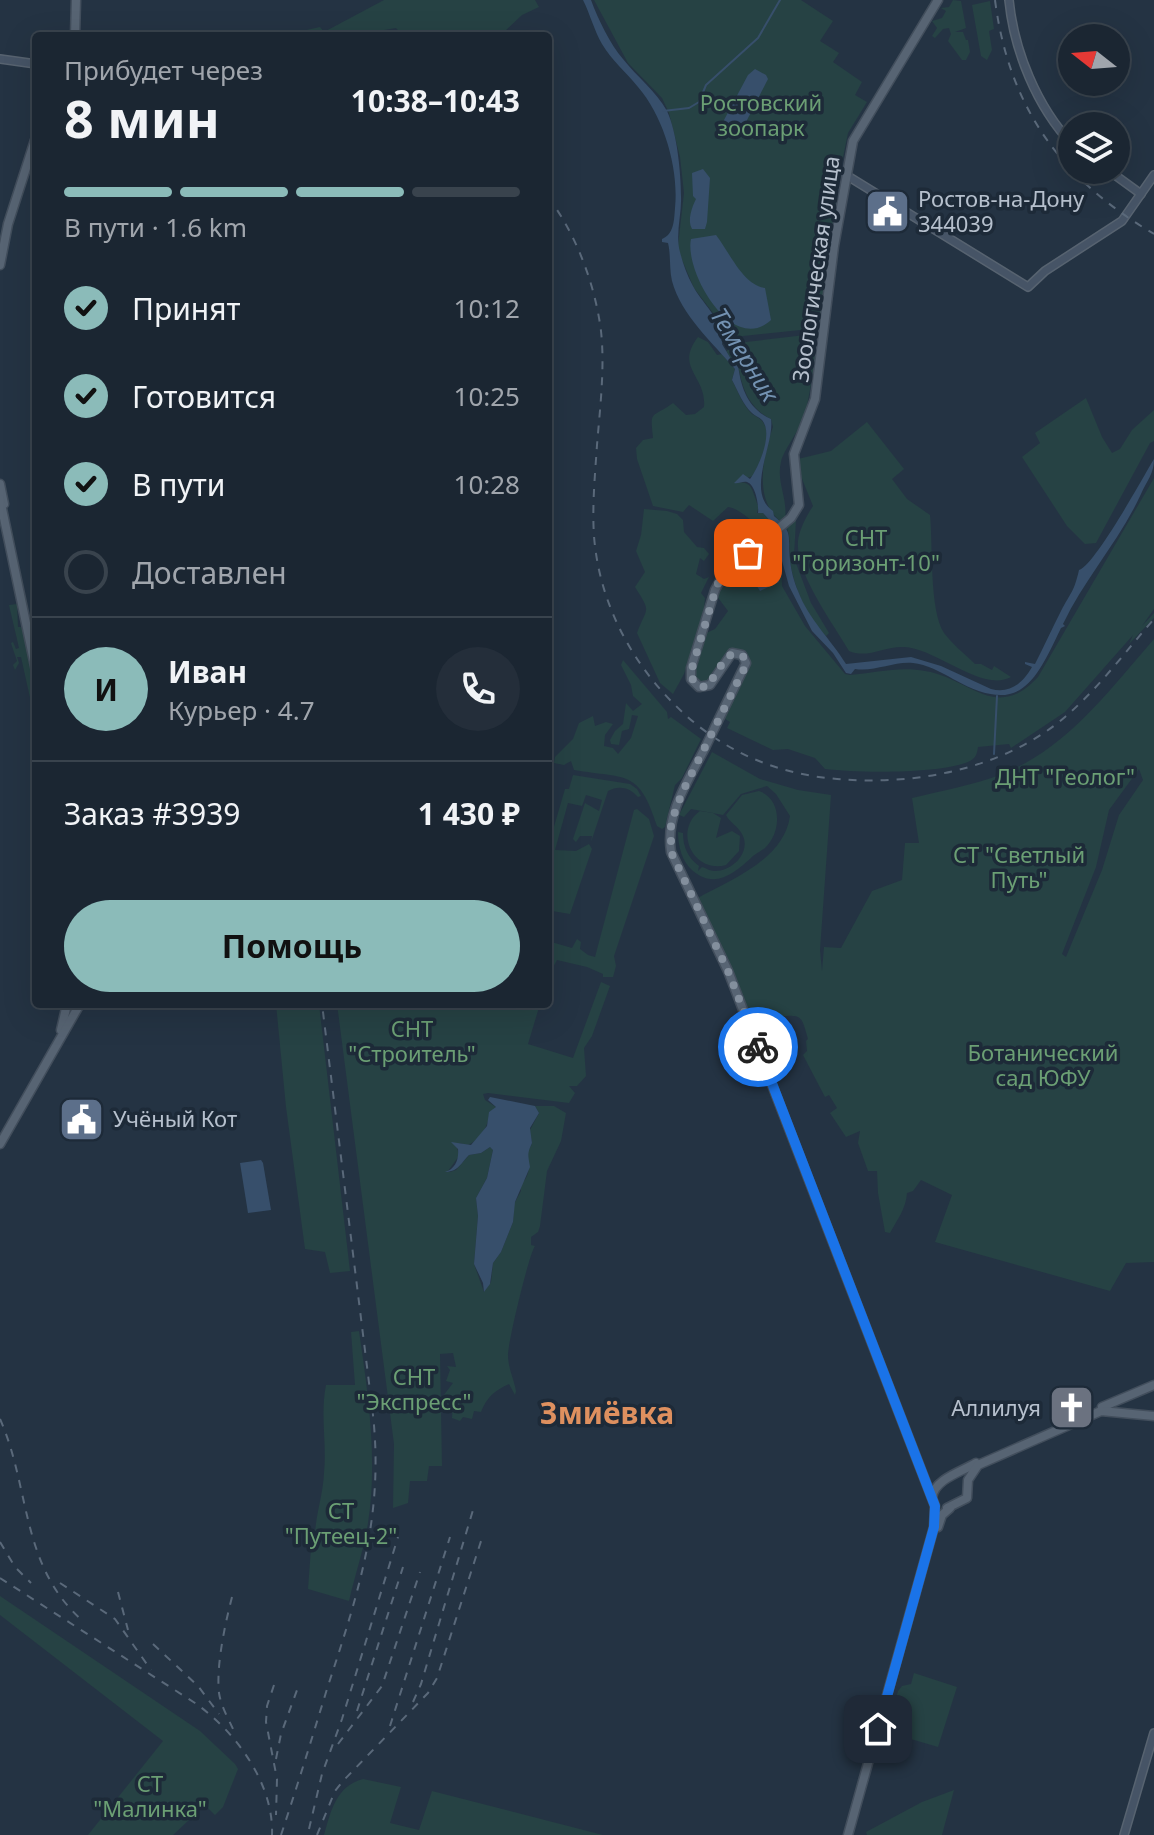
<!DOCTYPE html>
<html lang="ru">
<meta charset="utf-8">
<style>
:root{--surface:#1b2632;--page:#242e3a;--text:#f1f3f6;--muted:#a0a5ac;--line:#39434d;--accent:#8bbbb9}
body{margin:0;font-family:"Noto Sans",sans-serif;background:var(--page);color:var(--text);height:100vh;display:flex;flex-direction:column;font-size:30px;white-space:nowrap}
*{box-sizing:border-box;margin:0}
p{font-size:26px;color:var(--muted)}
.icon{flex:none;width:44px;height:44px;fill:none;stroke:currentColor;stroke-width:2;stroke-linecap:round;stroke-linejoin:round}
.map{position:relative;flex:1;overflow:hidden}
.details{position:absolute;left:32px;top:32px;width:520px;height:976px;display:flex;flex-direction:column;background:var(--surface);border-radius:8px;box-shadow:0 8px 32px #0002,0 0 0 2px var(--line)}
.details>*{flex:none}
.needle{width:52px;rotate:287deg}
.fabs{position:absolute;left:1058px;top:24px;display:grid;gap:16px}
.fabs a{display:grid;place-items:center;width:72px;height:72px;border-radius:50%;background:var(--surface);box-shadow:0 8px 32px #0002,0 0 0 2px var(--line);font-size:40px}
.pin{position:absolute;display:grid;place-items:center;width:68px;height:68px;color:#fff;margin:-34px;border-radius:16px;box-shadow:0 4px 12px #0006}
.courier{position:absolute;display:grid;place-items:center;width:80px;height:80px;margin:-40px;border:6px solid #1a73e8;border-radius:50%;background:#fff;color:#222;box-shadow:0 2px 10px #0007}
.overview em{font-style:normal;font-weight:700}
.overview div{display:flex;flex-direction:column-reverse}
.overview{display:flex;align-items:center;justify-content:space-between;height:136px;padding:0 32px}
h1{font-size:52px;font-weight:700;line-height:60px}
.bar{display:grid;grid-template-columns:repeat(4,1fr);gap:12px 8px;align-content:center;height:96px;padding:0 32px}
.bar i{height:10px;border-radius:6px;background:var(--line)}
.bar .active{background:var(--accent)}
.bar p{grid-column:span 4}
.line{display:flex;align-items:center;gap:20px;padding:0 32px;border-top:2px solid var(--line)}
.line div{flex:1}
.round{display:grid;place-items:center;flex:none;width:84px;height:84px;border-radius:42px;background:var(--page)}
ol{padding:0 32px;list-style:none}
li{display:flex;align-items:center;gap:24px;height:88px}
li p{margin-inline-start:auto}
li .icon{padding:8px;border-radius:50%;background:var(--accent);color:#111;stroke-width:4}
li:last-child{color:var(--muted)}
li i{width:44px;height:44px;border:4px solid var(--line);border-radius:50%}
.cta{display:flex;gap:16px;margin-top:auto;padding:16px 32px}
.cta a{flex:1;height:92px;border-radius:48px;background:var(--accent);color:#111;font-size:32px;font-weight:700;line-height:92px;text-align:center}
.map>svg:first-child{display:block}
.green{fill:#264244;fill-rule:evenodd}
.water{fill:#374f6b}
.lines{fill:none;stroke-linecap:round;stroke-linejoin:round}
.stream{stroke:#374f6b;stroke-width:2}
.secondary-casing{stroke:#576370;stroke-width:10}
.primary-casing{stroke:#424e5c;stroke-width:11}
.secondary{stroke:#465466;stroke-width:7}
.primary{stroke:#576473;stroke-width:8}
.rail{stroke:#5a697a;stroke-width:2;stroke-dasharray:8 8;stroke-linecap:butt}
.primary-bridge-casing{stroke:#424e5c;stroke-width:11;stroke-linecap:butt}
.primary-bridge{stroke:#576473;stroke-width:8}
.done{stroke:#838f9d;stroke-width:8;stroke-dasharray:0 14.4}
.route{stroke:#1a73e8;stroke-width:10}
.labels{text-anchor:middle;stroke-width:7;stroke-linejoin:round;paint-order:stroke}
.park-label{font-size:22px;fill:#6b9f74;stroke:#1d2a38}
.poi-label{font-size:22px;fill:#b6c0cd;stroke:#1d2a38;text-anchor:start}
.street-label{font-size:22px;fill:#b6c0cd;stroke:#1d2a38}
.water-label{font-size:24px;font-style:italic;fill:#7392b2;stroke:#1d2a38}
.district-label{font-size:30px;font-weight:bold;fill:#de905f;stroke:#1d2a38}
</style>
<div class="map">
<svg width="1154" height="1835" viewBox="0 0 1154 1835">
<rect width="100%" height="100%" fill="#243343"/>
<!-- green -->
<g class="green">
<polygon points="384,0 535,0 539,7 522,15 505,31 495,31 480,36 396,36 399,31 396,28 348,36 303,36 302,31 320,27 324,32"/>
<polygon points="594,0 801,0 833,21 820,41 839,53 833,62 862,82 855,95 867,102 848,133 838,182 820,328 743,336 728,341 720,330 716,317 694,288 680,255 678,245 684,193 680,157 669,113 662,98 628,63"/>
<polygon points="953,0 961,1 966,28 955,32 963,32 966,40 968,40 970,52 966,60 962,60 948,41 951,34 949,28 943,29 935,38 932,36 937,28 932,21 942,18 946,11 941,8 949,7"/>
<polygon points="990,1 994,29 989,31 992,50 987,60 981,56 972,5"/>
<path d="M814 334 809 350 816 354C812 374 810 397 804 417 799 431 783 451 781 462 776 481 788 499 785 518L781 522C754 500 762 459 773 427L771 419C749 408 742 388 738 365L734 364 726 351 746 342Z"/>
<path d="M698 337 708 342 717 355 722 354 735 369 732 380C738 392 743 405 752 414 755 416 760 418 762 421 775 436 759 462 753 476L735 482C751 482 751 486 756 500 759 511 760 502 757 513H763L775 526C759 535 745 509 728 507L713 521 689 505 683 512 653 506 637 459 636 448 643 440 653 438C650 409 651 419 673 403L686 415 695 414 704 407C707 376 674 368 698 337Z"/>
<polygon points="1086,398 1102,437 1112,453 1120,449 1132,430 1154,410 1154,441 1150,443 1096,543 1085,544 1067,526 1022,457 1040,443 1035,433"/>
<path d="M867 422 904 469 892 479 907 499 930 515C933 544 929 610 944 633 952 644 965 654 975 664H981L992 670 994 666 1011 677C982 693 936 648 904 647 885 646 867 659 849 651 833 623 795 573 798 541 799 530 807 515 813 506L796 464 798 459 831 451Z"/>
<path d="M1154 478V609L1142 626 1154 613V618L1129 644 1133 635 1065 712 1011 748 1009 744 978 747C977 755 975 759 968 762 938 774 858 773 825 769L815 758 788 749 773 750 727 728 730 722 722 717 748 664 735 650 707 683H699L693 676 704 634 715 629 728 611 716 595 726 578 771 540 781 565 782 586 805 626 845 674 850 675C875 673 900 666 925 671 970 678 996 723 1038 677Z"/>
<path d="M644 509 667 511 677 514 683 520 684 532 697 547 704 548 709 554 704 561 700 558 696 574 704 579 709 577 701 593 705 598 704 609 684 674 673 694 660 683 637 633C647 606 652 614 635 587L645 572 636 551 641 535Z"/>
<path d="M796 519 794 558 811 603 829 633 826 636C807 620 795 588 790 563 788 550 792 538 786 526Z"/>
<path d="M17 604 18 627H21C37 654 36 694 36 725L21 657H17L19 663 15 670 13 665 17 661 11 643 13 642 16 649 19 648 9 605Z"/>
<path d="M1154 639V1262L1126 1263 1110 1291 935 1242 952 1195 921 1180 913 1191 907 1193C906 1209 897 1220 890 1233L885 1232 878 1193 877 1171H868L858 1143 860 1131 846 1137 830 1113 837 1108 829 1095 825 1097 803 1055 807 1051 806 1041 808 1039C802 1017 802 1013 779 1017 767 1020 768 1016 755 1023L696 899C730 880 784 860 790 816L776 794 767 786 741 794 723 815 691 809 684 817 679 815 712 752 760 779 798 790 831 795 820 950 822 971 824 947 841 948 872 891 902 880 905 843H919L912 798C941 791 974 785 1002 774 1067 749 1110 689 1154 639ZM1139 769 1143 780 1119 815 1102 870 1066 957 1062 954 1096 867 1109 810Z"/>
<path d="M623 660 667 712 668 719 671 717 701 739 682 778 675 785 665 827 662 829 657 826C639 769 627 779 574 770L571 761 564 765 554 763 555 757 573 739 579 723 593 716 595 726 606 722 613 724 605 735 604 746 613 748 618 754 631 738 638 716 632 715 629 729 622 731 619 745 611 744 610 740 615 731 623 724 626 703 633 711 642 704 633 696 631 685 621 665Z"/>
<path d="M573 775 630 784 637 789 641 796 638 797C630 787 618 785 608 791L591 842 592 836H580L576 842 573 839 585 803 599 811 602 800 586 795 582 806 568 803 555 850 576 851 589 844 592 849 570 914 552 911 551 893H548V847L565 789H569Z"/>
<path d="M759 791C782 799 782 832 765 848 763 850 755 854 751 858 735 872 716 890 693 871 682 862 678 846 678 832L683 833C683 847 688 858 699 866L698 871 702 867C706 868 710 871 714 871 732 872 752 852 742 834 738 826 729 822 726 815L742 795Z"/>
<polygon points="637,809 649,819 654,836 614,956 616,966 613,977 603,977 603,974 587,967 557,960 548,977 548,941 572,948 577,939 581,942 580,949 588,955 595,957 634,810"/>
<path d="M700 811 713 813 721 818 716 838 732 831 740 836 739 851 726 865C693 874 673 830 700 811Z"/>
<path d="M601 982 610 986 592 1036 584 1048 586 1076 577 1086H569L575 1093 569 1103 488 1093 483 1094 485 1100 496 1107 495 1109 489 1112C490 1125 479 1140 468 1145L459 1143 457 1147 459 1156 448 1171 450 1172 456 1170 469 1155 481 1153 490 1147 493 1150 487 1178 476 1198 478 1216 474 1264 484 1292 491 1282 493 1263 501 1252 513 1222 514 1204 521 1191 520 1185C531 1175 529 1167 527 1154L532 1143 530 1130 539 1113 535 1106H554L566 1113 561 1141 547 1171 540 1226 538 1232 531 1237V1245L535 1246C529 1254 508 1342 508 1355 508 1368 514 1379 516 1391L515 1395 509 1384C494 1391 487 1397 481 1412L474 1411 472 1419 463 1417 460 1421 452 1418 453 1404 449 1407 443 1396 453 1383 446 1381 450 1370 447 1366 456 1367 453 1353 440 1354 442 1466H429L427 1481H410L408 1503 393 1508 394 1444 337 1004H540L528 1044 573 1058Z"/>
<polygon points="276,1004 319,1004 350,1271 330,1273 325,1252 305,1249 286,1107"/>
<path d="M359 1331C368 1393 378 1460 368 1523 364 1549 355 1575 349 1601L308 1589 312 1534H315C316 1513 323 1495 324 1473 327 1443 320 1415 326 1385H355L351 1332Z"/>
<polygon points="0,1596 200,1731 235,1764 238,1769 223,1807 215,1815 205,1805 173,1835 88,1835 163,1741 0,1615"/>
<polygon points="914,1673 957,1687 938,1747 887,1732 889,1721 894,1714 893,1710 898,1691 902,1686 911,1684"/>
<path d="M363 1779 401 1787 390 1823 419 1830 432 1791 603 1835H324C331 1811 336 1786 363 1779Z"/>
<polygon points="954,1790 942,1835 867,1835 866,1832 922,1802"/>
</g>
<!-- water -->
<g class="water">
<path d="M583 0H591C598 19 610 44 623 59 637 77 656 91 667 111 677 132 681 173 681 196 682 214 675 234 680 252 683 264 687 275 693 286 701 302 728 326 722 344L734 364 738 365C741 388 748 409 771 419 775 444 745 492 773 511L774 516C795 533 787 537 790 560 791 570 794 582 798 591 809 620 830 638 846 664L911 657 941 666 991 689C1010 694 1023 683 1032 667L1025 664V662L1035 664C1044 646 1052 629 1061 611 1071 592 1074 592 1079 570 1095 565 1142 479 1154 459 1154 474 1147 480 1141 494 1120 540 1085 578 1063 624L1065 626 1061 628C1034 685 1019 716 953 679 941 672 926 664 913 663 894 661 875 672 855 669L851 674 846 673 833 653 812 631 789 586 777 543 775 526 763 513H758C759 507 756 485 747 482 743 481 738 484 734 483L743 474 750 479C758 468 774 434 762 420 759 417 755 416 752 413 743 405 738 391 732 380L735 369C713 343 681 315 672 281 669 268 671 255 668 243L662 242V239C674 234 674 221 675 208 679 169 664 117 638 87 626 72 612 61 602 44 594 30 590 14 583 0Z"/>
<polygon points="755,69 766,75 768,79 744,126 737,132 725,125 724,120 748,75"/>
<path d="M703 169 710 178 707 222 705 229H692C687 220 692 207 696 199L693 196 692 173Z"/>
<path d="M716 235C730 253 743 285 765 288L771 320C732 356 684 271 691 239Z"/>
<polygon points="769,555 770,560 774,557 776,560 779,582 760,591 755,583 752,568 760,557"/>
<path d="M490 1097 535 1106 539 1113 530 1128 532 1143C527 1154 528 1155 530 1167L515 1202 513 1222 501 1252 493 1263 490 1284 484 1292 483 1283 474 1264 478 1216 476 1198 487 1178 493 1150 490 1147 481 1153 469 1155C461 1163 458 1172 445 1172 455 1169 459 1160 458 1149L451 1142 471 1145 487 1126 489 1112 496 1107 488 1100Z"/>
<polygon points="261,1160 263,1163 271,1210 248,1213 240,1163"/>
</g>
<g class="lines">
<!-- stream -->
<g class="stream">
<polyline points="663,111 689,108 699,102 706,85 758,38 780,0"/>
<polyline points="994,754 997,696"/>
</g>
<defs>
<g id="secondary">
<path d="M1009 0C1014 51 1037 107 1072 144"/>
<polyline points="0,59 36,64"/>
<polyline points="1108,170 1141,194"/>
<polyline points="846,175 1028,287 1045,271 1122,221 1154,175"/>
<polyline points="1124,1835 1154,1733"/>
</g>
<g id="primary">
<polyline points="75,36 76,0"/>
<polyline points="0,265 8,224 36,137"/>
<polyline points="0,484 4,504"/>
<polyline points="0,499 36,671"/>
<polyline points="715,727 746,663 742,655 732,653 710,685 699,687 691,679 691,668 715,590 723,575 791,518 799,505 794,454 815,399 834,246 853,141 938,0"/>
<path d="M705 748C688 781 665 814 671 852L728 971 935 1506 934 1527 848 1835"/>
<polyline points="61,1030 67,1004"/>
<polyline points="0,1144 80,1004"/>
<polyline points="1102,1407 1154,1385"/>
<path d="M932 1497C935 1479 961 1472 976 1463"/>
<polyline points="947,1508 967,1498 968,1480 978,1465 1101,1411 1154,1416"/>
<polyline points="938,1527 942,1515 950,1508"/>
</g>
</defs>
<!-- secondary casing -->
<use href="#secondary" class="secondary-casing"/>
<!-- primary casing -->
<use href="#primary" class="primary-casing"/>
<!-- secondary -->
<use href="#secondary" class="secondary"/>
<!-- primary -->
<use href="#primary" class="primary"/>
<!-- rail -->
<g class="rail">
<path d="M995 0C1009 108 1061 179 1154 234"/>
<path d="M548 197C576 234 595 284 601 331 605 368 600 408 597 445 595 475 592 506 594 536 599 601 630 661 676 706 720 750 775 774 837 779 915 786 1004 769 1065 717 1098 689 1125 652 1154 619"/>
<path d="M0 1419C31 1489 20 1567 84 1622"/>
<polyline points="0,1542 15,1567 31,1583"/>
<path d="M0 1578 195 1703C235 1731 274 1783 272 1835"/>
<polyline points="60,1583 115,1619 151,1670"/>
<polyline points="118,1592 128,1630"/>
<path d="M232 1597C225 1624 216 1666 219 1693 221 1706 228 1718 233 1729"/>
<polyline points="153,1644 198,1686 219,1714"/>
<polyline points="274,1685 267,1706 266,1722 277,1779 276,1815"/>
<polyline points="413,1702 421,1684 473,1510"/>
<polyline points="357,1711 403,1567"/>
<polyline points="390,1726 450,1537"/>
<polyline points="338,1744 382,1686 420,1572"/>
<polyline points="276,1759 281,1734 297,1690"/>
<polyline points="309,1829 322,1774 342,1719 398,1537"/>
<path d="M281 1835C297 1787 312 1738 327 1689 358 1594 384 1517 373 1415L322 1004"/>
<polyline points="317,1835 335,1791 343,1781 428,1693 437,1678 482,1538"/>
</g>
<defs>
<polyline id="primary-bridge" points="705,748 715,727"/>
</defs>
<!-- primary-bridge casing -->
<use href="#primary-bridge" class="primary-bridge-casing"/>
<!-- primary-bridge -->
<use href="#primary-bridge" class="primary-bridge"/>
</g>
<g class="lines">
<!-- done -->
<polyline class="done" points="748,553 726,572 717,585 690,675 697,686 707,687 726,658 734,653 744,657 745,667 682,793 671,823 671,852 728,971 758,1047"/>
<!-- route -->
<polyline class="route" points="758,1047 935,1506 934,1527 878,1729"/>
</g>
<!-- icons -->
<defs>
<symbol id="civic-square" viewBox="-11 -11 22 22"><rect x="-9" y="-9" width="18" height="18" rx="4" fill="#5c6f8a" stroke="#1d2a38"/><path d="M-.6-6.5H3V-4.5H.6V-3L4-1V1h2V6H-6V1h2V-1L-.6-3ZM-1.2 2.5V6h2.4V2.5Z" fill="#fff"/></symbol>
<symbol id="church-square" viewBox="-11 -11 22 22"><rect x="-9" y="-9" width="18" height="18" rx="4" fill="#6b7280" stroke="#1d2a38"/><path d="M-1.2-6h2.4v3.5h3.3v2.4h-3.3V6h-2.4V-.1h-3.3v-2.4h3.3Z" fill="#fff"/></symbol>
</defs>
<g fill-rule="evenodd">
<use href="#civic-square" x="862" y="186" width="51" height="51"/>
<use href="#civic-square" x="56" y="1094" width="51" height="51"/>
<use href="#church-square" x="1046" y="1382" width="51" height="51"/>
</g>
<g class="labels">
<!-- park labels -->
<g class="park-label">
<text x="761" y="111">Ростовский<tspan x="761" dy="25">зоопарк</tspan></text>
<text x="866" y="546">СНТ<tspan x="866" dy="25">"Горизонт-10"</tspan></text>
<text x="1065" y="785">ДНТ "Геолог"</text>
<text x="1019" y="863">СТ "Светлый<tspan x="1019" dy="25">Путь"</tspan></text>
<text x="412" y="1037">СНТ<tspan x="412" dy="25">"Строитель"</tspan></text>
<text x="1043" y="1061">Ботанический<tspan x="1043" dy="25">сад ЮФУ</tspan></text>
<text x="414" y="1385">СНТ<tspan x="414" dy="25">"Экспресс"</tspan></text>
<text x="341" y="1519">СТ<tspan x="341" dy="25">"Путеец-2"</tspan></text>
<text x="150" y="1792">СТ<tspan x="150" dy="25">"Малинка"</tspan></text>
</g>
<!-- poi labels -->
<g class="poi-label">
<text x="918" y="207">Ростов-на-Дону<tspan x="918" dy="25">344039</tspan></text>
<text x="113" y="1127">Учёный Кот</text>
<text x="1041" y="1416" text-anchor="end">Аллилуя</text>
</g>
<!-- street labels -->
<g class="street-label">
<text transform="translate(816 269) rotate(-82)" y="8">Зоологическая улица</text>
</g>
<!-- water labels -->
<g class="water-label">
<text transform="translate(744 355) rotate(58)" y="8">Темерник</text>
</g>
<!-- district labels -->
<g class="district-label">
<text x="607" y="1424">Змиёвка</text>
</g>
</g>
</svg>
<div class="fabs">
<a><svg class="needle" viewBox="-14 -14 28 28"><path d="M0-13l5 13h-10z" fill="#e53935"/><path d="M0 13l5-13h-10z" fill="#a0a5ac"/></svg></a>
<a><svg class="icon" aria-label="layers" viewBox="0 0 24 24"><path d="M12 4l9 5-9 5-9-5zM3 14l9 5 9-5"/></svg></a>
</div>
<div class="pin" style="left:748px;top:553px;background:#ea580c"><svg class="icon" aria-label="bag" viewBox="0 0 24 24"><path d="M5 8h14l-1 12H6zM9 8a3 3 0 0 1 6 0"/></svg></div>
<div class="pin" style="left:878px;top:1729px;background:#1f2937"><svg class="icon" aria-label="home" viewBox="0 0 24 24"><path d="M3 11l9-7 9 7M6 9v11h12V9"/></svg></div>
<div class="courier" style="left:758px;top:1047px"><svg class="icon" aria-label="bike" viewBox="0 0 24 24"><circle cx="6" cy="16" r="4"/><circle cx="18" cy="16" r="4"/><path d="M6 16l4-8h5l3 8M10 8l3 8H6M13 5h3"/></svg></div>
<section class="details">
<div class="overview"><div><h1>8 мин</h1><p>Прибудет через</p></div><em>10:38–10:43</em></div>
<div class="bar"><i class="active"></i><i class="active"></i><i class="active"></i><i></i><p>В пути · 1.6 km</p></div>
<ol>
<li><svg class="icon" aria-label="check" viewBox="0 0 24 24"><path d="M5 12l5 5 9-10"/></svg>Принят<p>10:12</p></li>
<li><svg class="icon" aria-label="check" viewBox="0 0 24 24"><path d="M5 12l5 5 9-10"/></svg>Готовится<p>10:25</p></li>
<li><svg class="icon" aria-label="check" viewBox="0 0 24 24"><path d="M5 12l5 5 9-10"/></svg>В пути<p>10:28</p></li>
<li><i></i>Доставлен</li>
</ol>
<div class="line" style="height:144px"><b class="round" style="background:var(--accent);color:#111">И</b><div><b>Иван</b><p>Курьер · 4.7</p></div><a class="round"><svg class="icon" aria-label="phone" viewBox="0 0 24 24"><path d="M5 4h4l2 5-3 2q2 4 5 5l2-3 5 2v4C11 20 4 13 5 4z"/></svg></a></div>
<div class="line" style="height:104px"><div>Заказ #3939</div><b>1 430 ₽</b></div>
<div class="cta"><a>Помощь</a></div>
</section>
</div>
